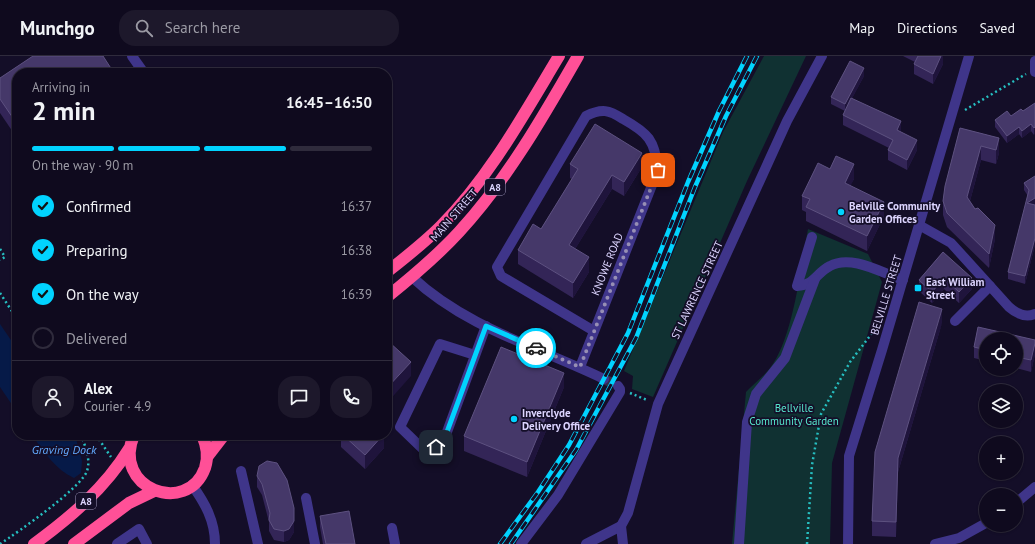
<!DOCTYPE html>
<meta charset="utf-8">
<style>
:root{--surface:#0f0a1e;--page:#1d182b;--text:#f1f3f6;--muted:#9b9aa4;--line:#2f2b3c;--accent:#01d3ff}
body{margin:0;font-family:"PT Sans",sans-serif;background:var(--page);color:var(--text);height:100vh;display:flex;flex-direction:column;font-size:15px;white-space:nowrap}
*{box-sizing:border-box;margin:0}
p{font-size:13px;color:var(--muted)}
.icon{flex:none;width:22px;height:22px;fill:none;stroke:currentColor;stroke-width:2;stroke-linecap:round;stroke-linejoin:round}
.map{position:relative;flex:1;overflow:hidden}
.side{position:absolute;left:12px;top:12px;width:380px;height:372px;display:flex;flex-direction:column;background:var(--surface);border-radius:16px;box-shadow:0 1px 3px #0004,0 0 0 1px var(--line)}
.side>*{flex:none}
.fabs{position:absolute;left:979px;top:276px;display:grid;gap:8px}
.fabs a{display:grid;place-items:center;width:44px;height:44px;border-radius:50%;background:var(--surface);box-shadow:0 1px 3px #0004,0 0 0 1px var(--line);font-size:20px}
.pin{position:absolute;display:grid;place-items:center;width:34px;height:34px;color:#fff;margin:-17px;border-radius:8px;box-shadow:0 2px 6px #0006}
.courier{position:absolute;display:grid;place-items:center;width:40px;height:40px;margin:-20px;border:3px solid #01d3ff;border-radius:50%;background:#fff;color:#222;box-shadow:0 1px 5px #0007}
.head em{font-style:normal;font-weight:800}
.head div{display:flex;flex-direction:column-reverse}
.head{display:flex;align-items:center;justify-content:space-between;height:68px;padding:0 20px}
h1{font-size:26px;font-weight:800;line-height:30px}
.bar{display:grid;grid-template-columns:repeat(4,1fr);gap:6px 4px;align-content:center;height:48px;padding:0 20px}
.bar i{height:5px;border-radius:3px;background:var(--line)}
.bar .selected{background:var(--accent)}
.bar p{grid-column:span 4}
.line{display:flex;align-items:center;gap:10px;padding:0 20px;border-top:1px solid var(--line)}
.line div{flex:1}
.round{display:grid;place-items:center;flex:none;width:42px;height:42px;border-radius:16px;background:var(--page)}
ol{padding:0 20px;list-style:none}
li{display:flex;align-items:center;gap:12px;height:44px}
li p{margin-inline-start:auto}
li .icon{padding:4px;border-radius:50%;background:var(--accent);color:#111;stroke-width:4}
li:last-child{color:var(--muted)}
li i{width:22px;height:22px;border:2px solid var(--line);border-radius:50%}
header{display:flex;align-items:center;gap:24px;box-sizing:border-box;height:56px;padding:0 20px;background:var(--surface);border-bottom:1px solid var(--line)}
header strong{font-size:19px}
nav{display:flex;gap:22px;margin-inline-start:auto;font-size:14px}
.search{width:280px;height:36px;background:var(--page);display:flex;align-items:center;gap:10px;box-sizing:border-box;padding:0 14px;border-radius:16px;color:var(--muted);font-size:15px}
.map>svg:first-child{display:block}
.green{fill:#103132}
.water{fill:#061a48}
.lines{fill:none;stroke-linecap:round;stroke-linejoin:round}
.minor-tunnel{stroke:#322c48;stroke-width:10;stroke-dasharray:10 5;stroke-linecap:butt}
.path{stroke:#26bfc1;stroke-width:2.5;stroke-dasharray:2 3;stroke-linecap:butt}
.minor{stroke:#3f358a;stroke-width:10}
.highway{stroke:#ff5097;stroke-width:12}
.rail-casing{stroke:#01d3ff;stroke-width:4.5}
.rail{stroke:#140e28;stroke-width:3;stroke-dasharray:9;stroke-linecap:butt}
.wall{fill:#332557}
.shaded-wall{fill:#1f143c}
.building{fill:#453869;stroke:#5d5180}
.done{stroke:#978fb4;stroke-width:4;stroke-dasharray:0 7.2}
.route{stroke:#01d3ff;stroke-width:5}
.poi-dot{fill:#01d3ff;stroke:#140e28;stroke-width:1.5}
.labels{text-anchor:middle;stroke-width:3.5;stroke-linejoin:round;paint-order:stroke}
.shield{fill:#140e28;stroke:#a199be;stroke-width:1}
.shield-label{font-size:10px;font-weight:bold;fill:#ddd5ff}
.poi-label{font-size:11px;font-weight:bold;fill:#ddd5ff;stroke:#140e28;text-anchor:start}
.street-label{font-size:11px;fill:#ddd5ff;stroke:#140e28}
.park-label{font-size:11px;fill:#57e8ce;stroke:#140e28}
.water-label{font-size:12px;font-style:italic;fill:#63abff;stroke:#140e28}
</style>
<header>
<strong>Munchgo</strong>
<div class="search"><svg class="icon" aria-label="search" viewBox="0 0 24 24"><circle cx="10" cy="10" r="6"/><path d="M15 15l6 6"/></svg>Search here</div>
<nav><a>Map</a><a>Directions</a><a>Saved</a></nav>
</header>
<div class="map">
<svg width="1035" height="488" viewBox="0 0 1035 488">
<rect width="100%" height="100%" fill="#140e28"/>
<!-- green -->
<g class="green">
<polygon points="764,0 806,0 747,125 653,341 632,333 633,320 624,315 723,76"/>
<path d="M808 173 868 198 882 226 832 407 830 488H732L746 336C754 328 763 321 770 312 793 283 801 210 808 173Z"/>
</g>
<!-- water -->
<g class="water">
<polygon points="0,268 17,293 17,356 0,331"/>
<path d="M32 379H75L82 405 81 417 74 422C56 414 43 395 32 379Z"/>
</g>
<g class="lines">
<!-- minor-tunnel -->
<polyline class="minor-tunnel" points="604,323 618,330"/>
<!-- path -->
<g class="path">
<polyline points="965,54 1026,18"/>
<polyline points="0,193 5,201 0,204"/>
<polyline points="0,237 17,263"/>
<polyline points="630,337 647,344"/>
<polyline points="96,379 111,401"/>
<path d="M0 488C18 476 81 432 87 415 91 403 85 390 81 379"/>
<polyline points="807,488 812,409 821,358 850,306 876,272"/>
</g>
<!-- minor -->
<g class="minor">
<polyline points="132,0 144,17"/>
<polyline points="1035,5 1035,16"/>
<path d="M919 169 951 187 1009 251C1017 258 1025 262 1035 258"/>
<path d="M812 181 797 230C815 229 816 217 830 210 851 198 882 217 903 224"/>
<path d="M412 221C465 271 540 292 604 323"/>
<polyline points="955,265 990,230"/>
<polyline points="475,299 440,288 400,371 428,398 444,384 486,270"/>
<path d="M580 311 658 114C655 84 648 77 623 63 609 54 602 52 586 60L497 211 501 220 594 275"/>
<polyline points="241,415 258,488"/>
<path d="M192 429C205 447 215 465 215 488"/>
<polyline points="306,442 315,488"/>
<polyline points="1016,447 1035,431"/>
<polyline points="392,472 395,488"/>
<polyline points="117,488 139,473 147,488"/>
<polyline points="521,488 558,439 620,336 620,333 618,330"/>
<polyline points="586,488 621,470"/>
<polyline points="623,488 621,470 628,457 658,348 787,65 822,0"/>
<polyline points="739,488 747,366 756,338 785,302 815,223"/>
<polyline points="848,488 849,400 882,294 969,0"/>
<polyline points="935,488 959,482 986,467"/>
</g>
<!-- highway -->
<g class="highway">
<path d="M387 216C406 201 424 187 441 170 489 122 524 58 559 0"/>
<path d="M387 241C412 221 437 200 459 176 507 124 543 61 578 0"/>
<path d="M134 379C111 432 187 461 205 412 209 400 207 390 202 379"/>
<polyline points="207,401 224,379"/>
<path d="M34 488C71 461 105 432 129 393"/>
<polyline points="74,488 129,447 154,435"/>
</g>
<defs>
<g id="rail">
<polyline points="500,488 538,436 569,389 628,277 688,126 719,55 747,0"/>
<polyline points="511,488 576,394 636,282 695,131 726,60 757,0"/>
</g>
</defs>
<!-- rail casing -->
<use href="#rail" class="rail-casing"/>
<!-- rail -->
<use href="#rail" class="rail"/>
</g>
<!-- wall -->
<g class="wall">
<polygon points="903,0 943,0 943,8 933,28 914,18 914,8 915,6"/>
<polygon points="17,17 17,82 0,57 0,22"/>
<polygon points="864,20 852,42 901,76 917,94 907,114 888,104 888,94 889,92 843,69 843,59 845,55 831,48 831,41"/>
<polygon points="1035,47 1034,79 1031,75 1022,82 1019,78 1007,87 995,71 995,64 1011,60 1023,55"/>
<polygon points="960,72 999,82 999,97 996,108 981,104 970,145 995,183 989,212 947,171 943,159 943,145"/>
<polygon points="570,108 642,111 624,140 612,133 575,193 589,216 573,242 518,208 518,194 541,173 572,123 570,122"/>
<polygon points="830,113 854,123 850,129 884,160 867,195 806,165 806,156 802,154 802,140"/>
<polygon points="1035,120 1035,189 1025,228 1008,223 1008,216 1028,140 1024,134 1024,127"/>
<polygon points="943,196 972,233 959,247 944,233 932,247 919,235 919,224"/>
<polygon points="942,267 898,416 896,481 872,480 872,465"/>
<polygon points="978,271 1035,284 1035,298 1031,316 1016,312 1016,283 986,283 986,305 974,302 974,291"/>
<polygon points="564,331 527,421 464,395 464,380"/>
<polygon points="341,379 384,379 384,392 365,413 341,391"/>
<polygon points="257,420 294,476 289,484 284,486 274,484 269,475 269,466 262,439 257,431"/>
<polygon points="320,460 355,488 323,488 320,471"/>
</g>
<!-- shaded-wall -->
<g class="shaded-wall">
<polygon points="941,0 943,0 943,8 933,28 933,18"/>
<polygon points="864,12 864,20 845,56 845,48"/>
<polygon points="901,65 901,75 897,74"/>
<polygon points="1031,68 1031,75 1022,82 1022,75"/>
<polygon points="1019,71 1019,78 1007,87 1007,80"/>
<polygon points="1035,71 1035,78 1034,79 1034,72"/>
<polygon points="999,82 999,97 996,108 996,94"/>
<polygon points="917,84 917,94 907,114 907,104"/>
<polygon points="981,90 981,104 967,156 967,141"/>
<polygon points="642,97 642,111 624,140 624,126"/>
<polygon points="854,108 854,123 845,141 845,127"/>
<polygon points="612,119 612,133 569,203 569,189"/>
<polygon points="1035,142 1035,149 1027,147"/>
<polygon points="884,146 884,160 867,195 867,180"/>
<polygon points="995,169 995,183 989,212 989,198"/>
<polygon points="1035,182 1035,189 1025,228 1025,220"/>
<polygon points="589,201 589,216 573,242 573,227"/>
<polygon points="944,222 944,233 932,247 932,236"/>
<polygon points="972,222 972,233 959,247 959,236"/>
<polygon points="942,253 942,267 898,416 896,481 898,402"/>
<polygon points="1035,287 1035,298 1031,316 1031,304"/>
<polygon points="411,306 411,320 387,347 387,332"/>
<polygon points="564,317 564,331 527,421 527,406"/>
<polygon points="383,379 384,379 384,392 365,413 365,399"/>
<polygon points="294,465 294,476 289,484 284,486 284,475"/>
</g>
<!-- building -->
<g class="building">
<polygon points="33,0 103,0 114,17 17,17 17,68 0,43 0,22"/>
<polygon points="918,0 941,0 933,18 914,8"/>
<polygon points="850,5 864,12 845,48 831,41"/>
<polygon points="851,42 901,65 897,74 917,84 907,104 888,94 893,84 843,59"/>
<polygon points="1035,47 1035,71 1034,72 1031,68 1022,75 1019,71 1007,80 995,64 1007,55 1011,60 1021,53 1023,55"/>
<polygon points="595,68 642,97 624,126 612,119 569,189 589,201 573,227 518,194 533,168 541,173 578,113 570,108"/>
<polygon points="960,72 999,82 996,94 981,90 967,141 975,153 978,152 995,169 989,198 947,157 943,145 945,130"/>
<polygon points="836,100 854,108 845,127 884,146 867,180 806,151 810,143 802,140 818,107 830,113"/>
<polygon points="1035,120 1035,142 1027,147 1035,149 1035,182 1025,220 1008,216 1029,134 1024,127"/>
<polygon points="943,196 972,222 959,236 944,222 932,236 919,224"/>
<polygon points="919,246 942,253 898,402 896,466 872,465 875,396"/>
<polygon points="978,271 1035,284 1035,287 1031,304 1016,301 1016,283 986,283 986,294 974,291"/>
<polygon points="389,286 411,306 387,332 387,289"/>
<polygon points="501,291 564,317 527,406 464,380"/>
<polygon points="343,379 383,379 365,399"/>
<polygon points="267,405 277,407 287,424 294,452 294,465 289,473 284,475 274,473 269,464 270,457 262,428 257,420 259,410"/>
<polygon points="349,455 355,488 326,488 320,460"/>
</g>
<g class="lines">
<!-- done -->
<polyline class="done" points="536,292 580,311 658,114"/>
<!-- route -->
<polyline class="route" points="436,391 444,384 486,270 536,292"/>
</g>
<!-- markers -->
<g class="poi-dot">
<circle cx="841" cy="156" r="4"/>
<rect x="914" y="228" width="8" height="8" rx="2"/>
<circle cx="514" cy="363" r="4"/>
</g>
<g class="labels">
<!-- shield labels -->
<g class="shield">
<rect x="485" y="123" width="20" height="16" rx="3"/>
<rect x="76" y="437" width="20" height="16" rx="3"/>
</g>
<g class="shield-label">
<text x="495" y="135">A8</text>
<text x="86" y="449">A8</text>
</g>
<!-- poi labels -->
<g class="poi-label">
<text x="849" y="154">Belville Community<tspan x="849" dy="13">Garden Offices</tspan></text>
<text x="926" y="230">East William<tspan x="926" dy="13">Street</tspan></text>
<text x="522" y="361">Inverclyde<tspan x="522" dy="13">Delivery Office</tspan></text>
</g>
<!-- street labels -->
<g class="street-label">
<text transform="translate(454 159) rotate(-49)" y="4">MAIN STREET</text>
<text transform="translate(607 208) rotate(-68)" y="4">KNOWE ROAD</text>
<text transform="translate(697 234) rotate(-65)" y="4">ST LAWRENCE STREET</text>
<text transform="translate(886 239) rotate(-73)" y="4">BELVILLE STREET</text>
</g>
<!-- park labels -->
<g class="park-label">
<text x="794" y="356">Bellville<tspan x="794" dy="13">Community Garden</tspan></text>
</g>
<!-- water labels -->
<g class="water-label">
<text x="64" y="398">Graving Dock</text>
</g>
</g>
</svg>
<div class="fabs">
<a><svg class="icon" aria-label="locate" viewBox="0 0 24 24"><circle cx="12" cy="12" r="6"/><path d="M12 2v4M12 18v4M2 12h4M18 12h4"/></svg></a>
<a><svg class="icon" aria-label="layers" viewBox="0 0 24 24"><path d="M12 4l9 5-9 5-9-5zM3 14l9 5 9-5"/></svg></a>
<a>+</a>
<a>−</a>
</div>
<div class="pin" style="left:658px;top:114px;background:#ea580c"><svg class="icon" aria-label="bag" viewBox="0 0 24 24"><path d="M5 8h14l-1 12H6zM9 8a3 3 0 0 1 6 0"/></svg></div>
<div class="pin" style="left:436px;top:391px;background:#1f2937"><svg class="icon" aria-label="home" viewBox="0 0 24 24"><path d="M3 11l9-7 9 7M6 9v11h12V9"/></svg></div>
<div class="courier" style="left:536px;top:292px"><svg class="icon" aria-label="car" viewBox="0 0 24 24"><path d="M5 17H2v-5l4-1 3-4h7l3 4 3 1v5h-3M9 17h6M6 11h13"/><circle cx="7" cy="17" r="2"/><circle cx="17" cy="17" r="2"/></svg></div>
<section class="side">
<div class="head"><div><h1>2 min</h1><p>Arriving in</p></div><em>16:45–16:50</em></div>
<div class="bar"><i class="selected"></i><i class="selected"></i><i class="selected"></i><i></i><p>On the way · 90 m</p></div>
<ol>
<li><svg class="icon" aria-label="check" viewBox="0 0 24 24"><path d="M5 12l5 5 9-10"/></svg>Confirmed<p>16:37</p></li>
<li><svg class="icon" aria-label="check" viewBox="0 0 24 24"><path d="M5 12l5 5 9-10"/></svg>Preparing<p>16:38</p></li>
<li><svg class="icon" aria-label="check" viewBox="0 0 24 24"><path d="M5 12l5 5 9-10"/></svg>On the way<p>16:39</p></li>
<li><i></i>Delivered</li>
</ol>
<div class="line" style="height:72px"><a class="round"><svg class="icon" aria-label="person" viewBox="0 0 24 24"><circle cx="12" cy="8" r="4"/><path d="M4 21q1-7 8-7t8 7"/></svg></a><div><b>Alex</b><p>Courier · 4.9</p></div><a class="round"><svg class="icon" aria-label="chat" viewBox="0 0 24 24"><path d="M4 5h16v11H9l-5 4z"/></svg></a><a class="round"><svg class="icon" aria-label="phone" viewBox="0 0 24 24"><path d="M5 4h4l2 5-3 2q2 4 5 5l2-3 5 2v4C11 20 4 13 5 4z"/></svg></a></div>
</section>
</div>
